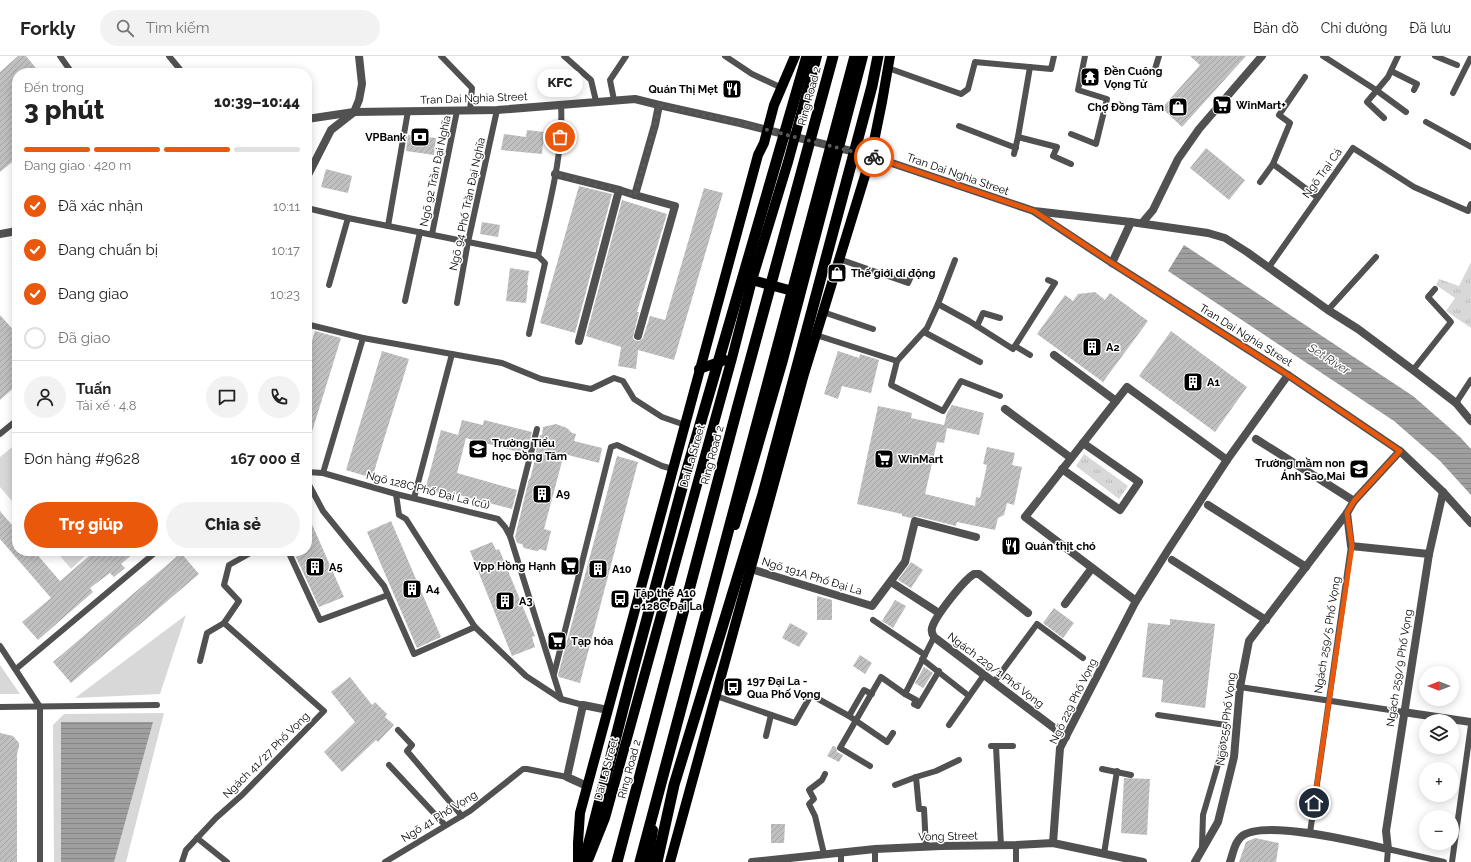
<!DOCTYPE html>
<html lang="vi">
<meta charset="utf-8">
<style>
:root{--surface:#fff;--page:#f2f2f2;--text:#222;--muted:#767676;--line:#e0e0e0;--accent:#ea580c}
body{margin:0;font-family:Raleway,sans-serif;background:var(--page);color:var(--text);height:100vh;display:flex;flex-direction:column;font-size:15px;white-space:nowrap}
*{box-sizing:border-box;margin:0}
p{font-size:13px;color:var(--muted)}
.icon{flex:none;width:22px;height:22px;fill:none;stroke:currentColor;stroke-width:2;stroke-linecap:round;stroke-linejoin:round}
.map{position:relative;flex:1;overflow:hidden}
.details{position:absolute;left:12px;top:12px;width:300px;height:488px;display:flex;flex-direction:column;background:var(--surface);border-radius:16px;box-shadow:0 2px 10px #0003}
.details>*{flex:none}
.needle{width:26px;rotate:270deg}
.tools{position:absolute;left:1419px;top:610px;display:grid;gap:8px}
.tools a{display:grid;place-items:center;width:40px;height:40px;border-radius:50%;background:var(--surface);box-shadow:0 2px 10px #0003;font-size:20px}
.pin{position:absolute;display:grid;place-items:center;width:34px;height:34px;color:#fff;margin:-17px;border:2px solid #fff;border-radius:50%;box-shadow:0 1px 4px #0007}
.courier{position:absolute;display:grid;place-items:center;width:40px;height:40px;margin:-20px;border:3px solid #ea580c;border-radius:50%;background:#fff;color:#222;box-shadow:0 1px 5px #0007}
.bubble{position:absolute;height:28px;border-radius:14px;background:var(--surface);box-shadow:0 2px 10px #0003;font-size:13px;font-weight:800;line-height:28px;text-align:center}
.head em{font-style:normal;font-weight:800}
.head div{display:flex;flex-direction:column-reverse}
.head{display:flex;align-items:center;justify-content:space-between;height:68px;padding:0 12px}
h1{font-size:26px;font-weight:800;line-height:30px}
.bar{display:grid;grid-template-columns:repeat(4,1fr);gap:6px 4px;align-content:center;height:48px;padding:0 12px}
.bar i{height:5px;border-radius:3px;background:var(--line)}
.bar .active{background:var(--accent)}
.bar p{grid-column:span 4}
.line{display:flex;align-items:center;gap:10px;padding:0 12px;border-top:1px solid var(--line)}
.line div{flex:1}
.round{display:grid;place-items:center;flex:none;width:42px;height:42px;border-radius:21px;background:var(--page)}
ol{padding:0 12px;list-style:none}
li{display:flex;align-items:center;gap:12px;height:44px}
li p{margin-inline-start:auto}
li .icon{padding:4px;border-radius:50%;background:var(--accent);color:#fff;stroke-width:4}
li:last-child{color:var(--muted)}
li i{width:22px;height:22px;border:2px solid var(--line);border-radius:50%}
.cta{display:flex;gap:8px;margin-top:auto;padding:8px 12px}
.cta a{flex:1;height:46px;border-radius:24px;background:var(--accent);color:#fff;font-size:16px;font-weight:800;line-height:46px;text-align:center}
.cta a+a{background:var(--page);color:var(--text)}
header{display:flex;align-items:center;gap:24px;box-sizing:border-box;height:56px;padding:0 20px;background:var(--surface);border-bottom:1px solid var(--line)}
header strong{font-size:19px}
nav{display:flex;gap:22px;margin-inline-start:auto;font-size:14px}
.search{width:280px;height:36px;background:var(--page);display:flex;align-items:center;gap:10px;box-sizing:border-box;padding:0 14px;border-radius:22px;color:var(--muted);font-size:15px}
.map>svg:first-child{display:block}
.grass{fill:url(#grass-tufts)}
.park{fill:#d8d8d8}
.water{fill:url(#water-rules)}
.building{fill:url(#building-hatch)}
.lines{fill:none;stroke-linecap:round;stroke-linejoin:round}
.service{stroke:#515151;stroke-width:6}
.minor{stroke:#515151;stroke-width:8}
.tertiary{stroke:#515151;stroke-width:8}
.primary{stroke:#000;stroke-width:10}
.trunk{stroke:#000;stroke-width:11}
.done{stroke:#595959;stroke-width:4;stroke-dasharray:0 7.2}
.route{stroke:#ea580c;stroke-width:5}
.labels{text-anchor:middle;stroke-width:3;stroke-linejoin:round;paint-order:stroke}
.poi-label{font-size:11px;font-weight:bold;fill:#000;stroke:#fff;text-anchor:start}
.street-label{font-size:11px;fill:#000;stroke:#fff}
.water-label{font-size:12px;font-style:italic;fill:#404040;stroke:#fff}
</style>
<header>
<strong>Forkly</strong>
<div class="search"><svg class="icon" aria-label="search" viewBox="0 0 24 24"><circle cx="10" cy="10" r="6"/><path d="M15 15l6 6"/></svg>Tìm kiếm</div>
<nav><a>Bản đồ</a><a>Chỉ đường</a><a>Đã lưu</a></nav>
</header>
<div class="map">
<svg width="1471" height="806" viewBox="0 0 1471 806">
<defs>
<pattern id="grass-tufts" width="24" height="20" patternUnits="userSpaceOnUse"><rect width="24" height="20" fill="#d8d8d8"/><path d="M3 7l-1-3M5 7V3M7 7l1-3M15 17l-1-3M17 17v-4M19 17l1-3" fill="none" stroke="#b8b8b8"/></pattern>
<pattern id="water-rules" width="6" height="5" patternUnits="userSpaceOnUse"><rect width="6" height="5" fill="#9f9f9f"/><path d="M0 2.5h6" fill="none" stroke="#878787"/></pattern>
<pattern id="building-hatch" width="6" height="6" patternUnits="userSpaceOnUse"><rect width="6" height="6" fill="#c0c0c0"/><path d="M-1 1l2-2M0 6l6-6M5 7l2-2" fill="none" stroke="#a3a3a3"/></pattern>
</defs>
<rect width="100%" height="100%" fill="#fff"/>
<!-- grass -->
<g class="grass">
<polygon points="1471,206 1471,272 1446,255 1455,242 1436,229 1439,223 1459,230"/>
<polygon points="1084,398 1128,430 1119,443 1076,410"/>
</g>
<!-- park -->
<g class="park">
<polygon points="17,387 17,451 0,431 0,401"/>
<polygon points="56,495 90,495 71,513"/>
<polygon points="186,559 160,638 75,642"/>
<polygon points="0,609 20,638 0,638"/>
<polygon points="164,657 126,806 54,806 53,669 64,658"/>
</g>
<!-- water -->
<g class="water">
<polygon points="1184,189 1413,340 1460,381 1471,393 1471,439 1440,405 1394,365 1168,215"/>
<polygon points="61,666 153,666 114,806 61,806"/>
</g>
<!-- building -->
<g class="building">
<polygon points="18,0 26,0 40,17 17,17 17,102 0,116 0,16"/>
<polygon points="1190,0 1246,0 1182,71 1162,52 1200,9"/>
<polygon points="527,74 544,76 542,98 501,94 504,78 526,81"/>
<polygon points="408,79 436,82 434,99 406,95"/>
<polygon points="1206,92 1245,124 1229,144 1190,112"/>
<polygon points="326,113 352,120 348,137 321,131"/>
<polygon points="579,130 612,138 575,277 540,267"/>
<polygon points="704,132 723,137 674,304 638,294 636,313 618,310 621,291 586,280 622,144 667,158 637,256 639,256 633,281 634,284 639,285 643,282 650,260 665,264"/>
<polygon points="482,166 500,169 498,181 480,178"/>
<polygon points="510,212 529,215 527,229 528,229 526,247 506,245"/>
<polygon points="1095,236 1105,244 1110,237 1148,265 1103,326 1037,278 1065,239 1073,245 1078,238"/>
<polygon points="0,259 17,278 17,329 0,344"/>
<polygon points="315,275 341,282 310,382 307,382 307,301"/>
<polygon points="1171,275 1247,331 1215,376 1139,320"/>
<polygon points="382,295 409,303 372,422 346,414"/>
<polygon points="838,295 859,302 860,298 879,304 871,337 842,330 838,343 824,338"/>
<polygon points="952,349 984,357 979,379 947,372 944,387 937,386 925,438 975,450 976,441 980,442 987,409 983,408 987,391 1015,397 1012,409 1022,411 1014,449 1007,447 1004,459 998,462 995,474 957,466 956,470 916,460 911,462 902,460 902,458 857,448 878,350 912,357 911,362 944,369 947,357"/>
<polygon points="462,364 483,369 484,364 532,376 526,398 466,382 457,417 517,434 512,453 451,437 450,440 425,434 441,374 458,379"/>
<polygon points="556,368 567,372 572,377 576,378 574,385 602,392 599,407 564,398 544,473 551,475 546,495 540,493 537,495 524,492 522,488 517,487 515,481 529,423 530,423 536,400 535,400 540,379 542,379 543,371"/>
<polygon points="617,400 638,406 580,627 559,621 558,619"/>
<polygon points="0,455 17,475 17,495 34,495 60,525 95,495 136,495 121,508 125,512 114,521 110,517 90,532 93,536 38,584 22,566 51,542 0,483"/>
<polygon points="307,457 344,541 319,551 296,501 307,496"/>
<polygon points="391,465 441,581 417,592 367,476"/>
<polygon points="492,486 496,494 499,493 535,580 532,581 535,591 512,600 470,495"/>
<polygon points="181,497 199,518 71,627 53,606"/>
<polygon points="911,506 923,514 911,532 898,524"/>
<polygon points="817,540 832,544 832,564 817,564"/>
<polygon points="895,544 906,550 893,572 882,565"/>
<polygon points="1054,552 1074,567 1063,582 1043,567"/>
<polygon points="1170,563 1215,568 1205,652 1161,646 1163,624 1142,621 1148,567 1170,569"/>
<polygon points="790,567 808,577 799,591 782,582"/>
<polygon points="860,599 872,607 865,618 853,610"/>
<polygon points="924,611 933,617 923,632 915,627"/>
<polygon points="350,621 372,649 375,646 387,658 385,661 394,669 378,686 376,684 342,716 324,696 355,666 331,636"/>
<polygon points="0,677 13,680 19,687 19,691 17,698 17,806 0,806"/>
<polygon points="833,690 836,691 837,696 843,699 839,706 827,700"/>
<polygon points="1124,722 1150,723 1147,779 1121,777"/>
<polygon points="771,768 785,768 784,787 771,787"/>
<polygon points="1255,782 1279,787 1276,806 1239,806 1246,786"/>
</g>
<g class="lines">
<!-- service -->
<g class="service">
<polyline points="60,0 72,17"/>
<polyline points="169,0 183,17"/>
<polyline points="441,0 472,32 470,55"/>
<polyline points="564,0 591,24 596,45"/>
<polyline points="725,0 752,18 782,32"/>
<polyline points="1323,0 1376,34 1406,56"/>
<polyline points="1435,0 1457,9"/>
<polyline points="888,12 961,38 968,33 975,6 1051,13 1054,0"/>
<polyline points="1155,13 1159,0"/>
<polyline points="1391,15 1417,28 1414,34"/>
<polyline points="1453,37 1471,1"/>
<polyline points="614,44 610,24 626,0"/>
<polyline points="1384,62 1367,46 1388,21 1398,0"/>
<polyline points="1426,66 1471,91"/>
<polyline points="959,70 1016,92"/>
<polyline points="1071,78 1096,88 1107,43 1078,34 1085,0"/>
<polyline points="1018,81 1057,91 1053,100 1071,108"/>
<polyline points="1014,98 1018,81 1030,11"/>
<polyline points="1273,108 1317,141"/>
<polyline points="1260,126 1273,108 1290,67 1279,59 1305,21"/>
<polyline points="307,152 348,162 538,200 545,207 529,278"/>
<polyline points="388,170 408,55"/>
<polyline points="432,178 457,55"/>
<path d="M538 200C548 152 564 98 561 48"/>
<polyline points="839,203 908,227 912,218"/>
<polyline points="1269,211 1353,92 1414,131 1468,155 1471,148"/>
<polyline points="329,229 348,162"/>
<polyline points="405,245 420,176"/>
<polyline points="457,247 468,186 497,54"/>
<polyline points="938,248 969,265 1013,293 1055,227 1048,224"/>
<polyline points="1328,254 1376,201"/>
<polyline points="823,256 873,273"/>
<polyline points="977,270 983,257 1000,262"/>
<polyline points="924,276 980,306"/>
<polyline points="816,279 897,305 927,272 938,248 955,204"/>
<polyline points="307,280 310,269 363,282 502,307 541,323 591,333 614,322 623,325 634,343 662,361 685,369"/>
<polyline points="1015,290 1030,299"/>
<polyline points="897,305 891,329 943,355 961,325 1000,340"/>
<polyline points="1413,314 1451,266 1428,241 1435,233"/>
<polyline points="1456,347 1471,324"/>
<polyline points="0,378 17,364"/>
<polyline points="307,416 323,417 396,438 498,463 505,471 510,480 561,643 583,649"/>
<polyline points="323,417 363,282"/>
<polyline points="307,425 323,455 384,530 414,598 475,571 406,463 399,459 396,438"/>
<polyline points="414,442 452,298"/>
<polyline points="510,480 537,373"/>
<polyline points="288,495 320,564 388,539"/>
<polyline points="873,564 925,599"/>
<polyline points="224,567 239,545 224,529 229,509 254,495"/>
<polyline points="475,571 526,620 561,643"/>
<polyline points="0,590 40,651 40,806"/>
<polyline points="922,603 969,640"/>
<polyline points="16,613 157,495"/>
<polyline points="554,618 611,391 617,389 662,410 673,413"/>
<polyline points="994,626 1037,568 1083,602"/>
<polyline points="1240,631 1403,656"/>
<polyline points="905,638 916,644 914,648 918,650 939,615"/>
<polyline points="716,640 795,667 811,639 849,660 887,686 893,677"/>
<polyline points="0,651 157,649"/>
<polyline points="1158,659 1226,669 1221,698 1203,759 1202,791"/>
<polyline points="849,660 864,634 872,638"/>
<polyline points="949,669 984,619"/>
<polyline points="398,674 412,689 407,695 462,760"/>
<polyline points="766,680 771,659"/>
<polyline points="991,690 1013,690"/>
<polyline points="996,690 1001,790"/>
<polyline points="389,709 445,769"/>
<polyline points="870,710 840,692 881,621 905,638 934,581"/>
<polyline points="1102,713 1131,719"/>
<polyline points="916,721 919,753 924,753 926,791"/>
<polyline points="895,729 916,721 936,715 959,704"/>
<polyline points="1310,777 1351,490"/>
<polyline points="197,782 227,806"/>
<polyline points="875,793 875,806"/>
<polyline points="841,797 841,806"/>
<polyline points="824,798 815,760 809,748 814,743 809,734 822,724 825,718"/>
<polyline points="1104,798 1117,715"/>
<polyline points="182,806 186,794 216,762 242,739 324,655 224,567 207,577 200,605"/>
<polyline points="385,806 470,755 523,713 527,713 567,721"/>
<polyline points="1016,806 1016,789"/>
<polyline points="1387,806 1388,793 1444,806"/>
<polyline points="1452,806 1471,669"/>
</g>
<!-- minor -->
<g class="minor">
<polyline points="555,118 619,134 579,285"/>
<polyline points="307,121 331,74 354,56 359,44 362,28 359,0"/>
<polyline points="619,134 635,139"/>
<polyline points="1142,167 1153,154 1178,103 1199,73 1262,0"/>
<polyline points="638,280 675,150 635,139 655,69 659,49"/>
<polyline points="1054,299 1116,345"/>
<polyline points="1005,353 1071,402"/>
<polyline points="1256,383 1354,445"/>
<polyline points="1062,413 1120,454 1139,426 1083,387"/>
<polyline points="1208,449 1306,511"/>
<polyline points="1347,457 1351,490 1429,498"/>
<polyline points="1172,504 1266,564"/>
<polyline points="751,513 872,550 905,506 915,465 976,481"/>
<polyline points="891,526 939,557"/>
<polyline points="1136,545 1025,461 1127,331 1227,404"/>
<polyline points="1065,548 1092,512"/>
<path d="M1028 557 979 518H974C964 524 935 560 932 572 931 576 932 578 934 581L1066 681"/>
<polyline points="1403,656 1471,666"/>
<polyline points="587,730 567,721 583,649 608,654"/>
<polyline points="1053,787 1060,692 1136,545 1170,491 1227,404 1288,319"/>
<polyline points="1195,806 1218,766 1234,701 1240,631 1249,585 1347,457 1354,445 1400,395"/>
<path d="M1230 806C1233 798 1234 787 1241 781 1262 762 1361 787 1388 793L1386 775 1429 498 1443 436"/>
</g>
<!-- tertiary -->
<g class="tertiary">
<polyline points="307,63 354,56 497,54 635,43 659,49 740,67 871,100 1034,155 1131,166 1208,177 1225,182 1247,196 1328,254 1358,273 1413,314 1456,347 1471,365"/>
<polyline points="1035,156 1112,207 1288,319 1400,395 1443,436 1471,467"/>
<polyline points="0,178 17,175"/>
<polyline points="1112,207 1131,166"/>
<polyline points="752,806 875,793 941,790 1016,789 1053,787 1143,806"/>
</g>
<!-- primary -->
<g class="primary">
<polyline points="752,224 800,237"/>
<polyline points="699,313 725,304"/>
<polyline points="735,469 783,304 863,0"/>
<polyline points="589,802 605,762 732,302 752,224 788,106 817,0"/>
<polyline points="578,806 578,787 580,757 758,99 764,87 774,49 795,0"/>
<polyline points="648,806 653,774"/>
<polyline points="670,806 804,318 871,100 882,46 890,0"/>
</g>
<!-- trunk -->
<g class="trunk">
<polyline points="584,806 631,622 686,417 807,0"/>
<polyline points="617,806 737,353 833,0"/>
<polyline points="640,806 855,0"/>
<polyline points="657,806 674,729 763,438 872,30 878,0"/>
</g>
</g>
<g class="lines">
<!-- done -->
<polyline class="done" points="560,81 555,118 635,139 655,69 659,49 740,67 874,101"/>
<!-- route -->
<polyline class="route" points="874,101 1034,155 1112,207 1288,319 1400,395 1354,445 1347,457 1352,490 1314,747"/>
</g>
<!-- icons -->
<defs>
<symbol id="temple-square" viewBox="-11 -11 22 22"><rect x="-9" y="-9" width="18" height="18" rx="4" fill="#000" stroke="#fff"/><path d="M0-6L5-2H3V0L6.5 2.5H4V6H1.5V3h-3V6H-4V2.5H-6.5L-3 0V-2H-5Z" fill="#fff"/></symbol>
<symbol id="restaurant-square" viewBox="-11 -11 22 22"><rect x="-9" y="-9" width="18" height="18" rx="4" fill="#000" stroke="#fff"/><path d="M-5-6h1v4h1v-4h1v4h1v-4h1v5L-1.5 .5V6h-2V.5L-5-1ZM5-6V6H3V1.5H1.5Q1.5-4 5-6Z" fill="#fff"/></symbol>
<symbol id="supermarket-square" viewBox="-11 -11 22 22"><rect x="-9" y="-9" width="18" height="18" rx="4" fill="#000" stroke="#fff"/><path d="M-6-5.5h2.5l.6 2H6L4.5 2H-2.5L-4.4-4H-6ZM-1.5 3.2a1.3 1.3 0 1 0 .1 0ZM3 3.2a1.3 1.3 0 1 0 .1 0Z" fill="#fff"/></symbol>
<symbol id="shop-square" viewBox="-11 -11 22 22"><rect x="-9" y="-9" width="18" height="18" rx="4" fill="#000" stroke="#fff"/><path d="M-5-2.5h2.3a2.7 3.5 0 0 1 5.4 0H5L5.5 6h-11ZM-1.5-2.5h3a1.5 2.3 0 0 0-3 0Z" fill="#fff"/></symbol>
<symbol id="bank-square" viewBox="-11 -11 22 22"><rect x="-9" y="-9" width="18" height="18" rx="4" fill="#000" stroke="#fff"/><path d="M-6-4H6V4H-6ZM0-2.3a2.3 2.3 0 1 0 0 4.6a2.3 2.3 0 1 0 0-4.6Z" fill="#fff"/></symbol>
<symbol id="building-square" viewBox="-11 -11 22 22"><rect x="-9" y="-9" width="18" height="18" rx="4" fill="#000" stroke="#fff"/><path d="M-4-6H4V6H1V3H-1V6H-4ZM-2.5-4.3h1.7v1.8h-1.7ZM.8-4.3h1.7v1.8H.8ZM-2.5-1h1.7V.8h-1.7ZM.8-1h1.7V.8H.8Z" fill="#fff"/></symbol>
<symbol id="school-square" viewBox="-11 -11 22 22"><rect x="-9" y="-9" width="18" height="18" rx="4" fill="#000" stroke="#fff"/><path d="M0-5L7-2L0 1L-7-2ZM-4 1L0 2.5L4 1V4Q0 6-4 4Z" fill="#fff"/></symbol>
<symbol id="bus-square" viewBox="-11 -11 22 22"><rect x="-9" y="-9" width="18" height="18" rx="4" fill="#000" stroke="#fff"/><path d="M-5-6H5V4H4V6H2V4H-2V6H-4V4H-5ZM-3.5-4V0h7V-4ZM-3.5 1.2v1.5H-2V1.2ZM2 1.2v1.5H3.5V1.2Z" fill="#fff"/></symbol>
</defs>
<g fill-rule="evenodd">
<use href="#temple-square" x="1079" y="10" width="22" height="22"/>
<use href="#restaurant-square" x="721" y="22" width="22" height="22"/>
<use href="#supermarket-square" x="1211" y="38" width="22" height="22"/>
<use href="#shop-square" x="1167" y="40" width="22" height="22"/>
<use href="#bank-square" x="409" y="70" width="22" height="22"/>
<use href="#shop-square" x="826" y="206" width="22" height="22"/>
<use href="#building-square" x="1081" y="280" width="22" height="22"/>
<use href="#building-square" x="1182" y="315" width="22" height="22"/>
<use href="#school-square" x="467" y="382" width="22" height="22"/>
<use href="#supermarket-square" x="873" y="392" width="22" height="22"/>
<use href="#school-square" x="1348" y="402" width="22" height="22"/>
<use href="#building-square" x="531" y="427" width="22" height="22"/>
<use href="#restaurant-square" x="1000" y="479" width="22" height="22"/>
<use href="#supermarket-square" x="559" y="499" width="22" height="22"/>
<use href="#building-square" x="304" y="500" width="22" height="22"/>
<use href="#building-square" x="587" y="502" width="22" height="22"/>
<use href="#building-square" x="401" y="522" width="22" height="22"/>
<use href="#bus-square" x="609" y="532" width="22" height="22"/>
<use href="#building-square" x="494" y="534" width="22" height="22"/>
<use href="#supermarket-square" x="546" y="574" width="22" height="22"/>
<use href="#bus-square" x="722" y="620" width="22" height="22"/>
</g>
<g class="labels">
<!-- poi labels -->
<g class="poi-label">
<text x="1104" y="19">Đền Cuông<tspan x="1104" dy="13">Vọng Tử</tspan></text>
<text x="718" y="37" text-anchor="end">Quán Thị Mẹt</text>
<text x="1236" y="53">WinMart+</text>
<text x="1164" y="55" text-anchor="end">Chợ Đồng Tâm</text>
<text x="406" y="85" text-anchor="end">VPBank</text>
<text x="851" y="221">Thế giới di động</text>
<text x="1106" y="295">A2</text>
<text x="1207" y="330">A1</text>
<text x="492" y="391">Trường Tiểu<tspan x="492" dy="13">học Đồng Tâm</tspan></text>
<text x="898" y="407">WinMart</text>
<text x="1345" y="411" text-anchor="end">Trường mầm non<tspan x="1345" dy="13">Ánh Sao Mai</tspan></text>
<text x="556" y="442">A9</text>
<text x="1025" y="494">Quán thịt chó</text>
<text x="556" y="514" text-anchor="end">Vpp Hồng Hạnh</text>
<text x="329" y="515">A5</text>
<text x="612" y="517">A10</text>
<text x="426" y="537">A4</text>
<text x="634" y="541">Tập thể A10<tspan x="634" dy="13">- 128C Đại La</tspan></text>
<text x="519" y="549">A3</text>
<text x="571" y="589">Tạp hóa</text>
<text x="747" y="629">197 Đại La -<tspan x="747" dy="13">Qua Phố Vọng</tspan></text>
</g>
<!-- street labels -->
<g class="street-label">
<text transform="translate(809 40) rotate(-75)" y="4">Ring Road 2</text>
<text transform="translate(474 42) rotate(-2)" y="4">Tran Dai Nghia Street</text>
<text transform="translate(435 115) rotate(-78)" y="4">Ngõ 92 Trần Đại Nghĩa</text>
<text transform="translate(1322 117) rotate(-54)" y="4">Ngõ Trại Cá</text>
<text transform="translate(958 118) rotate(19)" y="4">Tran Dai Nghia Street</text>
<text transform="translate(467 148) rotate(-78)" y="4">Ngõ 94 Phố Trần Đại Nghĩa</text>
<text transform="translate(1246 279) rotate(32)" y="4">Tran Dai Nghia Street</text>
<text transform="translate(712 399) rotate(-75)" y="4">Ring Road 2</text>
<text transform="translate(692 400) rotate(-74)" y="4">Dai La Street</text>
<text transform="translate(428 434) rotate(14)" y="4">Ngõ 128C Phố Đại La (cũ)</text>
<text transform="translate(812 520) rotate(17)" y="4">Ngõ 191A Phố Đại La</text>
<text transform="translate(1327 579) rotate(-81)" y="4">Ngách 259/5 Phố Vọng</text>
<text transform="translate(1399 612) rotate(-81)" y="4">Ngách 259/9 Phố Vọng</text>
<text transform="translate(996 614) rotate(37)" y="4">Ngách 229/1 Phố Vọng</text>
<text transform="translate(1073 645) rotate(-64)" y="4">Ngõ 229 Phố Vọng</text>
<text transform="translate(1226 663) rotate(-83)" y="4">Ngõ 255 Phố Vọng</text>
<text transform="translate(266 699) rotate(-45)" y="4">Ngách 41/27 Phố Vọng</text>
<text transform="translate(606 713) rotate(-75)" y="4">Dai La Street</text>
<text transform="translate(629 713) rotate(-75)" y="4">Ring Road 2</text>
<text transform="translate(439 760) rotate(-32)" y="4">Ngõ 41 Phố Vọng</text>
<text transform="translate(948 780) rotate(-1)" y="4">Vong Street</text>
</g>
<!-- water labels -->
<g class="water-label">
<text transform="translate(1329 303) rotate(33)" y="4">Set River</text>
</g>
</g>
</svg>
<div class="tools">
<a><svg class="needle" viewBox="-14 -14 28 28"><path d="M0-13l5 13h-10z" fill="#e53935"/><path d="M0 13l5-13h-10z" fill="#767676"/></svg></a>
<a><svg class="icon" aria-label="layers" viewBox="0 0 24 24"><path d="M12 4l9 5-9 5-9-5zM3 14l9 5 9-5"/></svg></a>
<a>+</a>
<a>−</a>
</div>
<div class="pin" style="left:560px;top:81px;background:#ea580c"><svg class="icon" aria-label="bag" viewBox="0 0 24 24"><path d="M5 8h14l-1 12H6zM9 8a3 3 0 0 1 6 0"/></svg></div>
<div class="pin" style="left:1314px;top:747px;background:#1f2937"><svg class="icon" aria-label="home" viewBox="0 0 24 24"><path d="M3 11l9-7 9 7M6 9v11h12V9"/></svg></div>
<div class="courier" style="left:874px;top:101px"><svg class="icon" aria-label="bike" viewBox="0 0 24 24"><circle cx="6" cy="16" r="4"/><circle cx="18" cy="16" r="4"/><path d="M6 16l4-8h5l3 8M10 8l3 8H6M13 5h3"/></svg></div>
<div class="bubble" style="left:537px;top:13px;width:46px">KFC</div>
<section class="details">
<div class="head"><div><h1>3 phút</h1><p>Đến trong</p></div><em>10:39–10:44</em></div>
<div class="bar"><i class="active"></i><i class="active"></i><i class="active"></i><i></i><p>Đang giao · 420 m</p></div>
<ol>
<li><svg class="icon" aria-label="check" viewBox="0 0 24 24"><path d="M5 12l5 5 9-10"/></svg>Đã xác nhận<p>10:11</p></li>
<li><svg class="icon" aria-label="check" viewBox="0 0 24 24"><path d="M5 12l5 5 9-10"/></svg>Đang chuẩn bị<p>10:17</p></li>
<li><svg class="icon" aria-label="check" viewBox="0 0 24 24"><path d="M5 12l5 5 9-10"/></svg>Đang giao<p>10:23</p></li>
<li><i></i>Đã giao</li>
</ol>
<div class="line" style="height:72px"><a class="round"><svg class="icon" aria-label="person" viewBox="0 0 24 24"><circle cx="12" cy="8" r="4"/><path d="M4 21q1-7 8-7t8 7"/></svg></a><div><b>Tuấn</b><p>Tài xế · 4.8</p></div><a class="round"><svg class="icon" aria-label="chat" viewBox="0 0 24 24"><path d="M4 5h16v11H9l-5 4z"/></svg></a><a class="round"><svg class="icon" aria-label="phone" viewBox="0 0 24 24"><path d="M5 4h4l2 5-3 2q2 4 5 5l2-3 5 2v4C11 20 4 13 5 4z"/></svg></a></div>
<div class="line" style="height:52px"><div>Đơn hàng #9628</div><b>167 000 ₫</b></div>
<div class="cta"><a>Trợ giúp</a><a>Chia sẻ</a></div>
</section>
</div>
